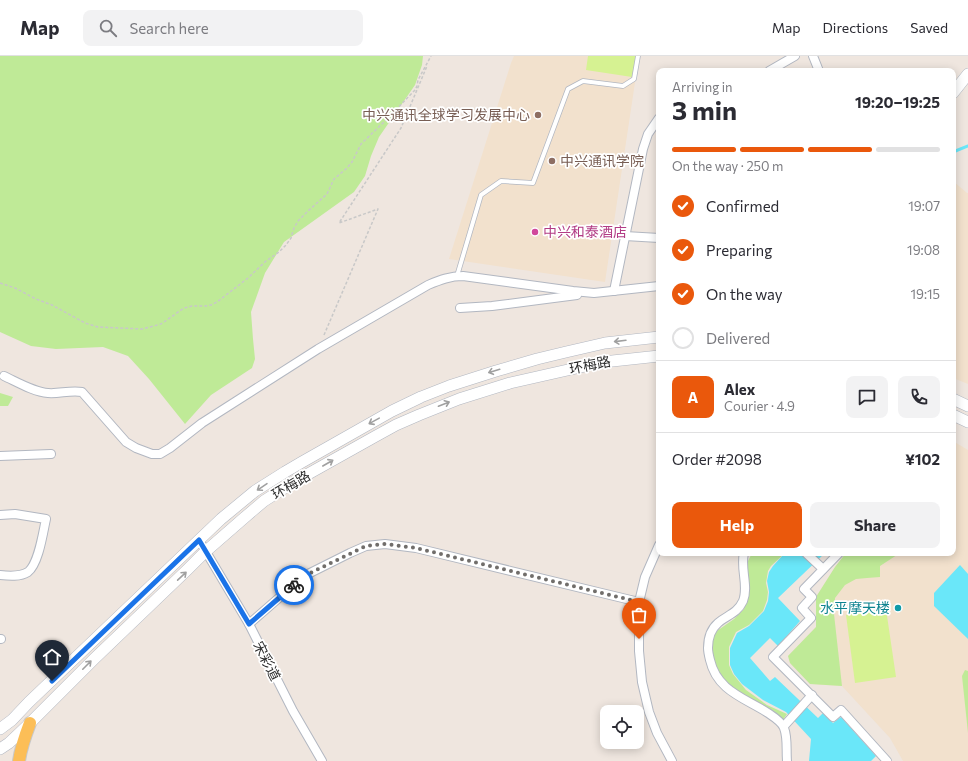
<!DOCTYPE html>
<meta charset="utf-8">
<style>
:root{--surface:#fff;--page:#f2f2f3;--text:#2b2b33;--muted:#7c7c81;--line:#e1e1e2;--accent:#ea580c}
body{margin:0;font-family:Commissioner,"Noto Sans SC",sans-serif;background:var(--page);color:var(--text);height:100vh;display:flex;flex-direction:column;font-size:15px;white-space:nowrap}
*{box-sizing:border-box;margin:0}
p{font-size:13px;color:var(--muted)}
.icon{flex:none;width:22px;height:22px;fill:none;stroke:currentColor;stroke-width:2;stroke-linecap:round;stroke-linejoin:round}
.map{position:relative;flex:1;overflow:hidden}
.drawer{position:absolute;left:656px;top:12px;width:300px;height:488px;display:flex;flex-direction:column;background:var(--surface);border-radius:8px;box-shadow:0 2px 10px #0003}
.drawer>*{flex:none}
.fabs{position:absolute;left:600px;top:649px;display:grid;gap:8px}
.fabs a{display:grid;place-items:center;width:44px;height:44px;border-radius:8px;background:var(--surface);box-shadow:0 2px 10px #0003;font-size:20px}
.pin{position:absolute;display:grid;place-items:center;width:34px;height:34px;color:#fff;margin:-41px -17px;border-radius:50% 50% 50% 0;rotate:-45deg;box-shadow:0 0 4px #0007}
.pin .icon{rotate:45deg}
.courier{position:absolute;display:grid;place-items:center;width:40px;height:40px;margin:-20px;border:3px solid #1a73e8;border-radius:50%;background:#fff;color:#222;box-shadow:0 1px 5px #0007}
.summary em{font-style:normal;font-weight:700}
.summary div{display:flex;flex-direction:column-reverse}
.summary{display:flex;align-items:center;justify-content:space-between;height:68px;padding:0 16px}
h1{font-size:26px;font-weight:700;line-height:30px}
.bar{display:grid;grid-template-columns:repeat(4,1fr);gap:6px 4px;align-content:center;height:48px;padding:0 16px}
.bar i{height:5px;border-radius:3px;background:var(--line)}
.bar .active{background:var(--accent)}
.bar p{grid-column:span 4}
.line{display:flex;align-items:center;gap:10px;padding:0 16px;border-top:1px solid var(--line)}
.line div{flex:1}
.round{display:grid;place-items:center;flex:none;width:42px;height:42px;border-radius:8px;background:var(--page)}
ol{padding:0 16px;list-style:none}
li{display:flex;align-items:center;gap:12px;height:44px}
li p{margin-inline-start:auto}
li .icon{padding:4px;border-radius:50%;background:var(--accent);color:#fff;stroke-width:4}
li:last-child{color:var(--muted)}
li i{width:22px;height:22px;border:2px solid var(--line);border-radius:50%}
.primary-button{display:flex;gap:8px;margin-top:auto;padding:8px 16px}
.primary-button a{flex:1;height:46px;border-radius:8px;background:var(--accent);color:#fff;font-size:16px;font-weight:700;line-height:46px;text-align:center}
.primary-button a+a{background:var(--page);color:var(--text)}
header{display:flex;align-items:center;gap:24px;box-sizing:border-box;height:56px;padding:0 20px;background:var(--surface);border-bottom:1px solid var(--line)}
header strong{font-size:19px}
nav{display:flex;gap:22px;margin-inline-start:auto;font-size:14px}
.search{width:280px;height:36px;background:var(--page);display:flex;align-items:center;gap:10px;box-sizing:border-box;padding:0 14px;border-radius:8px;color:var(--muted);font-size:15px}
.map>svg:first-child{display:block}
.education{fill:#f2e1cd}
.green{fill:#bfea97}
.pitch{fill:#d6f292}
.water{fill:#6ae7f9}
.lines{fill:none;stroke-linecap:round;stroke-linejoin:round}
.stream{stroke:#6ae7f9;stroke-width:3}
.lane-casing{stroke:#b2b7c1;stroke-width:5.5}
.street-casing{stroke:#b2b7c1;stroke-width:10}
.secondary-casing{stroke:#b2b7c1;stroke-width:12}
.primary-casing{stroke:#c8c8c8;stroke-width:14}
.path{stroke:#c8c8c8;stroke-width:1.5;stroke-dasharray:3 2;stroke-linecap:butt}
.lane{stroke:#fff;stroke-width:4}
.street{stroke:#fff;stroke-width:8}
.secondary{stroke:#fff;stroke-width:11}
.primary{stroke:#fcbe57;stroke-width:12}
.oneway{stroke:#a0a0a0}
.done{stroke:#716e6b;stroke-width:4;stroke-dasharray:0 7.2}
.route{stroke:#1a73e8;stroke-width:5}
.education-dot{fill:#8d6e63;stroke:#fff;stroke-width:1.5}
.hotel-dot{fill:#d1479c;stroke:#fff;stroke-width:1.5}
.culture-dot{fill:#0f9aa8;stroke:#fff;stroke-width:1.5}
.labels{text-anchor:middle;stroke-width:3.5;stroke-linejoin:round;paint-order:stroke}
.education-label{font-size:14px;fill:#785e54;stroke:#fff;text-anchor:end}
.hotel-label{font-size:14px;fill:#b23c85;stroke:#fff;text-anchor:start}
.street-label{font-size:14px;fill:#2d2d2d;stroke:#fff}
.culture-label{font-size:14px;fill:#0d838f;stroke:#fff;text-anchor:end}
</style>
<header>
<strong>Map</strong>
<div class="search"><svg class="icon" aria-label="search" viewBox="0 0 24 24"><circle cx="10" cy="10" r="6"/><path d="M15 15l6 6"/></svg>Search here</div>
<nav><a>Map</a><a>Directions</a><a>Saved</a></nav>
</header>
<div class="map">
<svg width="968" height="705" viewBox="0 0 968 705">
<rect width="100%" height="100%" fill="#efe6df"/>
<!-- education -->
<g class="education">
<polygon points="514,0 639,0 605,226 449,203 511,7"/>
<polygon points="953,125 967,137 968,137 968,328 953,322"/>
<polygon points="953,385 968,394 968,705 903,705 890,682 842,630 810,628 790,607 788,600 816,571 816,541 835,511 846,497 953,497"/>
</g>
<!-- green -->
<g class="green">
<polygon points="0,0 423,0 422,9 415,29 379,81 371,100 365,120 354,136 284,186 265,217 251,256 253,283 255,303 252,312 211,339 185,368 149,323 128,300 103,291 56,293 31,290 0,276"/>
<polygon points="0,337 13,341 8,350 0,350"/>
<path d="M752 497H785L771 510 768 515 766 527 768 536 767 544 763 555 749 569 736 576 729 591V609L733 618 746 634 767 649 787 658 783 664C764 653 725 633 716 614 710 603 711 589 714 577L734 563 744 553 748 540 746 509Z"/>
<polygon points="846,497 900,497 880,510 880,521 867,522 856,523 845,529 835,542 834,558 842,630 810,628 790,607 788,600 816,571 816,541 835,511"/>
<polygon points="965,614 968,615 968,677 962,620"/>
</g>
<!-- pitch -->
<g class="pitch">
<polygon points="588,0 636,0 632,21 586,14"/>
<polygon points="886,553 896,621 855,627 846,559"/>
</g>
<!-- water -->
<g class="water">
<polygon points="786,497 825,497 778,542 800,565 778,590 770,582 750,602 770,625 775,621 818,662 823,657 833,667 841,661 876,700 871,705 809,705 811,683 786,656 763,644 742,628 734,618 730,609 730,592 737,577 749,570 764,555 768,545 769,536 767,525 769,516 773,510 783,499"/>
<polygon points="960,509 968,518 968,583 934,550 934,537"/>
</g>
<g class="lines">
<!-- stream -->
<polyline class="stream" points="953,96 968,90"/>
<defs>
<polyline id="lane" points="457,220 481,139 501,125 533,127 568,33 583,25 623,30 634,23 638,0"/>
<g id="street">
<polyline points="813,0 819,15"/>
<polyline points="769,15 795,0"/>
<polyline points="625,180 659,182"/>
<polyline points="614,235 643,93 648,78 659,62"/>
<polyline points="460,252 492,250 577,239"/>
<path d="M4 320C17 326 34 336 48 337 59 338 70 334 82 336L126 386 136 392 152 398H160L170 392 202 367 318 293 428 229C440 224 450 220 463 220L573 235 594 237 659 230"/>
<polyline points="0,400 51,398"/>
<path d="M0 459 15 458 46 463C43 476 39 507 28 516 20 521 9 520 0 519"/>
<polyline points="199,484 249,568 293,655 322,705"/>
<polyline points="659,489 645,521 639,546 639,595 642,626 649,656 657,677 672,705"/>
<path d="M744 497C740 513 749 530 743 545 737 558 727 559 718 567 711 573 708 583 708 592 708 596 709 600 710 604 717 635 745 642 768 657 774 661 782 666 784 672 788 682 786 694 787 705"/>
<polyline points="806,497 823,513"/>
<polyline points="839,497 804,533 812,541 802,552 811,562 773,601 833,661 841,654 887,705"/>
<polyline points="249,568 304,520 350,497 366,490 385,488 416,492 639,546"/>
<polyline points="0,583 1,583"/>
<polyline points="784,670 812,639"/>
</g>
<g id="secondary">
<polyline points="953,37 968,18"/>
<polyline points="953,343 968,350"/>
<polyline points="953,359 968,366"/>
<polyline points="0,673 12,664 29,646 221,463 255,435 285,416 302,406 392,355 421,341 449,330 496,315 537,303 566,296 605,287 659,281"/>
<polyline points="0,693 9,687 30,667 94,603 188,513 205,496 244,462 264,445 292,427 376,380 396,369 419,359 459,343 510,327 603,306 659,300"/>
</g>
<path id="primary" d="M19 705C21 691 25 680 30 667"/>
</defs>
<!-- lane casing -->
<use href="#lane" class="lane-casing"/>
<!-- street casing -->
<use href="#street" class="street-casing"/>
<!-- secondary casing -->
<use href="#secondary" class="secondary-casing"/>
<!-- primary casing -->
<use href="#primary" class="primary-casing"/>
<!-- path -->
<g class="path">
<polyline points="0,227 15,232 36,243 52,249 85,267 98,271 142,273 161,268 184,252 192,250 206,250 211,249 217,246 248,222 266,205 279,196 286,189 291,182 294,172 298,165 308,155 327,138 334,123 347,112 352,106 361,88 386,64 415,34 417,30 418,24 431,0"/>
<polyline points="324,279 378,153 339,167 401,72 427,10"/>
</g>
<!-- lane -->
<use href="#lane" class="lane"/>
<!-- street -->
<use href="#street" class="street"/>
<!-- secondary -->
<use href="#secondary" class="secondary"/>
<!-- primary -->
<use href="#primary" class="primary"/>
</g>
<!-- one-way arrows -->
<defs><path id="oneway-shaft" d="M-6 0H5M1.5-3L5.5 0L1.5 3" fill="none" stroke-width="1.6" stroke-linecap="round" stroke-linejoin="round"/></defs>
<g class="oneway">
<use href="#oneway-shaft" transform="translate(620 285) rotate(173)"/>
<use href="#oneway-shaft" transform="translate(494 315) rotate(163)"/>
<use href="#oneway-shaft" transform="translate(444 348) rotate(-21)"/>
<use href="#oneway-shaft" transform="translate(374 365) rotate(151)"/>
<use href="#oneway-shaft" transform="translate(328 407) rotate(-30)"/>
<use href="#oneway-shaft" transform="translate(262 431) rotate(146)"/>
<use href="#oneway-shaft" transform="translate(182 520) rotate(-43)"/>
<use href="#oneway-shaft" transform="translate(87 609) rotate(-45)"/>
</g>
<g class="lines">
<!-- done -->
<polyline class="done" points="294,529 304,520 366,490 385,488 416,492 639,546 639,583"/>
<!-- route -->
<polyline class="route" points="52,625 199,484 249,568 294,529"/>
</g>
<!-- markers -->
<g class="education-dot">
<circle cx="538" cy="59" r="4"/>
<circle cx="552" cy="105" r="4"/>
</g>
<circle class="hotel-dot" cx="535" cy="176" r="4"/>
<circle class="culture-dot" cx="898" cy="552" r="4"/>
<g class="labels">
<!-- education labels -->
<g class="education-label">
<text x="530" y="64">中兴通讯全球学习发展中心</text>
<text x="560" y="110" text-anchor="start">中兴通讯学院</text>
</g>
<!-- hotel labels -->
<g class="hotel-label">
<text x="543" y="181">中兴和泰酒店</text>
</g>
<!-- street labels -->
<g class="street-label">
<text transform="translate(590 309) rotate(-11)" y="5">环梅路</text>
<text transform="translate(291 429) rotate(-31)" y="5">环梅路</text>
<text transform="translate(267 605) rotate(63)" y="5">宋彩道</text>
</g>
<!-- culture labels -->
<g class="culture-label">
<text x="890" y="557">水平摩天楼</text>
</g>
</g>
</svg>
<div class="fabs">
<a><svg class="icon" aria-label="locate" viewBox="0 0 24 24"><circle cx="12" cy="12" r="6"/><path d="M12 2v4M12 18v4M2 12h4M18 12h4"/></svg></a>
</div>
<div class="pin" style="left:639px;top:583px;background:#ea580c"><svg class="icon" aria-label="bag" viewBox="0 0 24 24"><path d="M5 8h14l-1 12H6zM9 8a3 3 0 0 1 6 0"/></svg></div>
<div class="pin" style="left:52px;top:625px;background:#1f2937"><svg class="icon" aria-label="home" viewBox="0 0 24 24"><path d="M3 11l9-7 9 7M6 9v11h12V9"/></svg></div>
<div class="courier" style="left:294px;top:529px"><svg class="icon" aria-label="bike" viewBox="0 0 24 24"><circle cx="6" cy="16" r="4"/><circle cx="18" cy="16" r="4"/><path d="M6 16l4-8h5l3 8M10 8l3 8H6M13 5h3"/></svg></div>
<section class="drawer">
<div class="summary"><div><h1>3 min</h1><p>Arriving in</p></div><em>19:20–19:25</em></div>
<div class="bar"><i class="active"></i><i class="active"></i><i class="active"></i><i></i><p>On the way · 250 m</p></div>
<ol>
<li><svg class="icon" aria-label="check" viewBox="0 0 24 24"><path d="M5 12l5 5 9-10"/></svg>Confirmed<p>19:07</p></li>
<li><svg class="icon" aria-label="check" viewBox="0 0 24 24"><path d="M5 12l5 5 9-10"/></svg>Preparing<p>19:08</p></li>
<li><svg class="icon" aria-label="check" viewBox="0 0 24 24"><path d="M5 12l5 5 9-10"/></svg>On the way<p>19:15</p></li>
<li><i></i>Delivered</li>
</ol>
<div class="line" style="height:72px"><b class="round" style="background:var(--accent);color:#fff">A</b><div><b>Alex</b><p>Courier · 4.9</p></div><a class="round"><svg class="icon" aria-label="chat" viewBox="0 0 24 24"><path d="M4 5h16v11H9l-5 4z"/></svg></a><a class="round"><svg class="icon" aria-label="phone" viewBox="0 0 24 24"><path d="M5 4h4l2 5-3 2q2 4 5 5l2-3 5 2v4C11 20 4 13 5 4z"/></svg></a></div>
<div class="line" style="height:52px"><div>Order #2098</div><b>¥102</b></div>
<div class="primary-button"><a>Help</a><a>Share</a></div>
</section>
</div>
